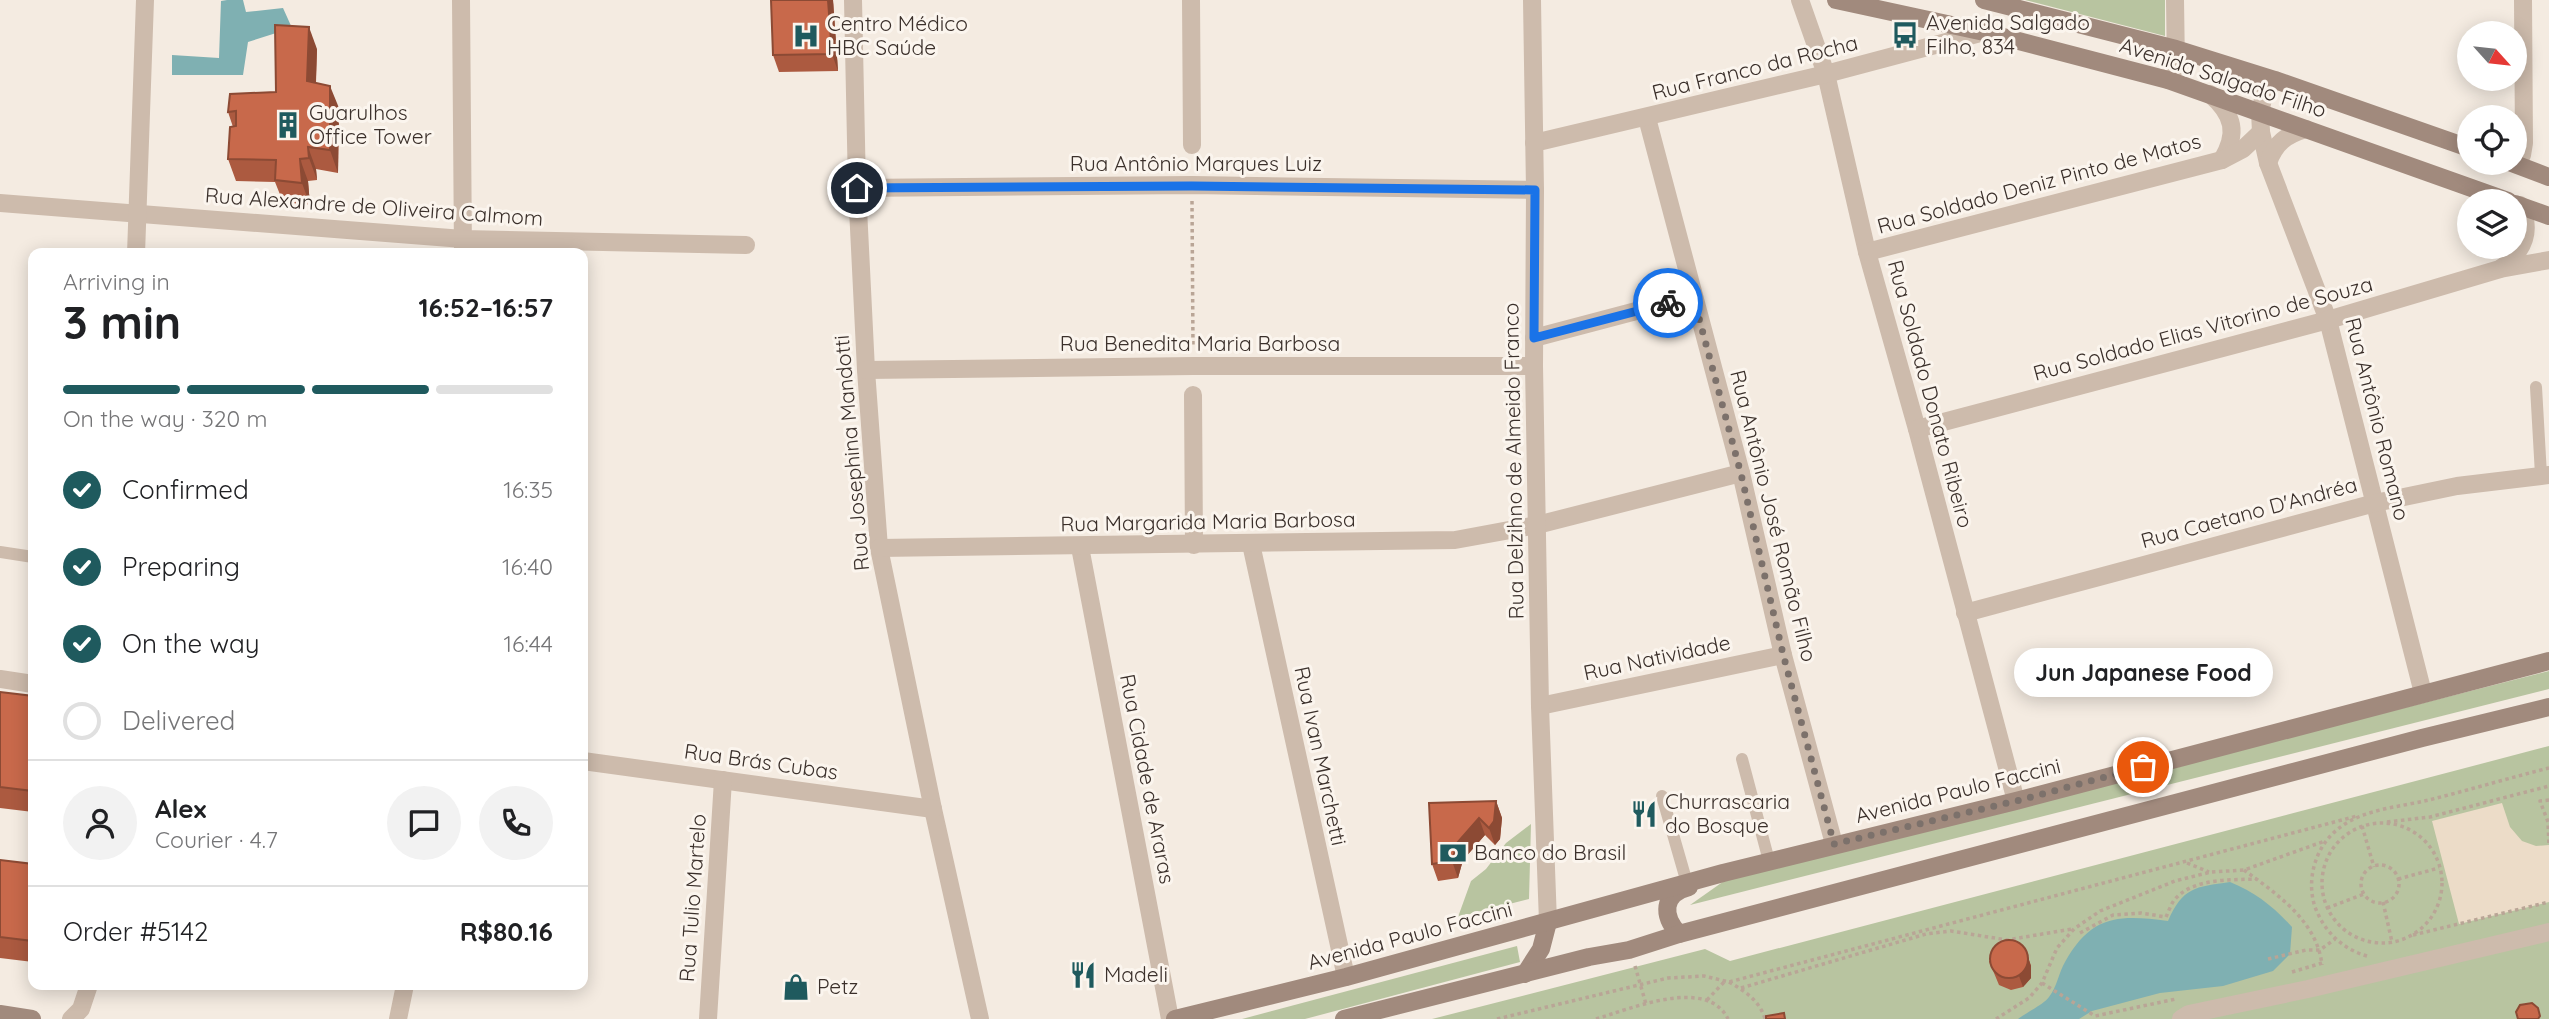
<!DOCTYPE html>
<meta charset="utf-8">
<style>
:root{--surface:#fff;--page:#f2f2f2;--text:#202124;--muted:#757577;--line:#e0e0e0;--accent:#1f5a5e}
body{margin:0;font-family:Quicksand,sans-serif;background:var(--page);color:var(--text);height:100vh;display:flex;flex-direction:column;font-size:26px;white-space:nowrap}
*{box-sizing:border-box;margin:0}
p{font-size:23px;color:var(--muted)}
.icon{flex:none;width:38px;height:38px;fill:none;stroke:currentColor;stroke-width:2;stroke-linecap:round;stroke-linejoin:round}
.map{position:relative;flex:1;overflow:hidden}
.drawer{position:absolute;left:28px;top:248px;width:560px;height:742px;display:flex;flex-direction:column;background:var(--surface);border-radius:14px;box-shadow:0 4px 18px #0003}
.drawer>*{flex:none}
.needle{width:46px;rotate:117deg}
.tools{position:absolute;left:2457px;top:21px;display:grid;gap:14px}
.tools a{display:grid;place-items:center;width:70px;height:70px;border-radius:50%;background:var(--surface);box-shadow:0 4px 18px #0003;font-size:35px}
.pin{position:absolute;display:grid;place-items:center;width:60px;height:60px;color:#fff;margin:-30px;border:4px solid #fff;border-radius:50%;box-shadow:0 2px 7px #0007}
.courier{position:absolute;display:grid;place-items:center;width:70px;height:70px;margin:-35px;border:5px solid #1a73e8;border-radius:50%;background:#fff;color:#222;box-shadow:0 2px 9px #0007}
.bubble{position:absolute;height:49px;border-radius:24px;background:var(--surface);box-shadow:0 4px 18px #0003;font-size:23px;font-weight:700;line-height:49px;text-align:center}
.overview em{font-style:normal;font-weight:700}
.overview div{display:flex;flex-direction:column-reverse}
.overview{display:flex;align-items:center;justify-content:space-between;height:119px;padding:0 35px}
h1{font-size:46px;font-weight:700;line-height:52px}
.bar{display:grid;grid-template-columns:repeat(4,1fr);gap:10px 7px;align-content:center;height:84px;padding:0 35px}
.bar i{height:9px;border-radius:5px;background:var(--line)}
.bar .active{background:var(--accent)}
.bar p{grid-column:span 4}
.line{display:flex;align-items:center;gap:18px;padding:0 35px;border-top:2px solid var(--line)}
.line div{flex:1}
.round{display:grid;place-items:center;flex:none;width:74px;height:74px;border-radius:37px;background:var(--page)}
ol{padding:0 35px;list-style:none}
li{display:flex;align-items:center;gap:21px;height:77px}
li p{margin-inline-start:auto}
li .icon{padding:7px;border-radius:50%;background:var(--accent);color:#fff;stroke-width:4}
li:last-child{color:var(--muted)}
li i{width:38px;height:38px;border:4px solid var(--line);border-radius:50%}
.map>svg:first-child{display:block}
.green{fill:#b8c4a0}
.plaza{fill:#ecdcc8}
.water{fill:#7fb0b2}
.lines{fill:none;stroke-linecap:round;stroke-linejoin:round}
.path{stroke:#b9a596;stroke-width:3.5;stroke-dasharray:3.5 3.5;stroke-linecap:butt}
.service{stroke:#cdbbac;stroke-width:12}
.minor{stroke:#cdbbac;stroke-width:18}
.tertiary{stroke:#cdbbac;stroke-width:18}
.secondary{stroke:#a18a7d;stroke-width:18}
.wall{fill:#ac5a40}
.shaded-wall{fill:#8c4a34}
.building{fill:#c8694b;stroke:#8c4a34;stroke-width:2}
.done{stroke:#7c716b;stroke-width:7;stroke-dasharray:0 12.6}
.route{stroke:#1a73e8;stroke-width:9}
.labels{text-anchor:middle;stroke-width:6;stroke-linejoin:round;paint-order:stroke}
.poi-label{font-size:21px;fill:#3b302b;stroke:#fbf5ee;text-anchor:start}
.street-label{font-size:21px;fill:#3b302b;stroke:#fbf5ee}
</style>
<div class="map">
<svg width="2549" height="1019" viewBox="0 0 2549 1019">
<rect width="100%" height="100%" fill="#f4ebe1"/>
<!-- green -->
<g class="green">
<polygon points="2025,0 2165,0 2165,36"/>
<polygon points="2549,671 2549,689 1690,905 1724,881"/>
<polygon points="2549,746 2549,1019 1432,1019 1705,949 1730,961"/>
<polygon points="1531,824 1529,899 1458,917 1471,881 1486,869 1506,843"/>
<polygon points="1517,946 1520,962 1305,1019 1242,1019"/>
</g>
<!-- plaza -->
<polygon class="plaza" points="2502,803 2510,827 2522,841 2536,846 2549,845 2549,902 2459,924 2432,821"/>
<!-- water -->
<g class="water">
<polygon points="227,0 243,0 246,12 283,8 292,28 248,42 243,75 172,75 172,55 219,58 221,1"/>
<path d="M2230 882C2255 892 2274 907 2292 927L2290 954 2273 971 2223 986 2160 993 2092 1011 2079 1019H2018C2027 1012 2043 1005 2049 997 2057 987 2059 972 2065 962 2092 914 2120 915 2168 921 2183 887 2195 887 2230 882Z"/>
</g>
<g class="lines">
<!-- path -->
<g class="path">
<polyline points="1192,201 1193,348"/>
<polyline points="2549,800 2540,801 2548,822 2549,845"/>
<polyline points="2387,822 2430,817 2549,786"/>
<circle cx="2382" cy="883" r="60"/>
<polyline points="2362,826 2374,867"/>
<polyline points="2187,863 2209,872"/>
<circle cx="2380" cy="884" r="19"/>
<path d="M2244 870C2277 894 2317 921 2322 965"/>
<polyline points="2398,879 2439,868"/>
<polyline points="2383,902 2392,942"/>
<polyline points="2327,908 2364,894"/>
<path d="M2080 933 2113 915 2141 913 2166 917C2169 911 2171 903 2176 898 2195 878 2231 880 2256 879"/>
<polyline points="2413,935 2549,902"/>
<path d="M2367 956C2342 949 2324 931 2315 907 2306 880 2315 847 2338 829 2362 809 2400 807 2429 800 2469 790 2509 778 2549 768"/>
<polyline points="2268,959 2306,950 2320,950 2335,939"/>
<polyline points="1635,966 1646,1004"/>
<polyline points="2292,972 2322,963"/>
<path d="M1729 982C1745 991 1760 1001 1765 1019"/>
<polyline points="2042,983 2095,1016 2176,999"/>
<polyline points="1741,988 1926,934 1951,931 2007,940 2072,929"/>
<polyline points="1707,1000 1725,981"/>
<polyline points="1497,1019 1668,978 1704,976 1729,982 2357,816"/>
<path d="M1596 1019C1630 1009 1707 976 1728 1019"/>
<polyline points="1996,1019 2029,998 2042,983 2057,948 2074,929 2100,911 2175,881 2211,872 2244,870 2325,841"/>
</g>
<!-- service -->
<g class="service">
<polyline points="2536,387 2541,475"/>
<polyline points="0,552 33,557"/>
<polyline points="1742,759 1769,861"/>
<polyline points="1662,796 1687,883"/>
</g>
<!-- minor -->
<g class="minor">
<polyline points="461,0 463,254"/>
<polyline points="853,0 857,188 866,370 879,548 933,809 980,1019"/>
<polyline points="1191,0 1192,145"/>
<polyline points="1800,0 1826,74 1867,252 1917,429 2016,801"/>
<polyline points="2168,80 2176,66 2175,0"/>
<polyline points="2275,80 2264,95 2260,112 2261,132 2268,163 2328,320 2423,693"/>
<path d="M2210 94C2234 115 2238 133 2222 160"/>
<polyline points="1647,118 1741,473 1783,655 1834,844"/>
<polyline points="1534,143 1826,74 1984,32"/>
<path d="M2268 163C2275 143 2286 135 2306 129"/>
<polyline points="2516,164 2522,155 2524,143 2523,0"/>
<polyline points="857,188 1192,185 1535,190"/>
<polyline points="0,203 463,239 746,245"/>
<polyline points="1867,252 2222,160 2243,149 2261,132"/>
<polyline points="136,254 145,0"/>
<path d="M2500 269C2523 252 2533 232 2520 205"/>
<polyline points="1534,338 1693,296"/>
<polyline points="866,370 1193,366 1534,366"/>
<polyline points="1193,395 1194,545"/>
<polyline points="1917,429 2328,320 2500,269 2549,260"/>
<polyline points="1251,544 1346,977"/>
<polyline points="1080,547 1170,1019"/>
<polyline points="879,548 1455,540 1537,525 1741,473"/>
<polyline points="1965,613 2375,503 2457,486 2549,475"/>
<polyline points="0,679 33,684"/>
<polyline points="1540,706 1783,655"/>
<polyline points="583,761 933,809"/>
<polyline points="71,1019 81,1009 89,985"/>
<polyline points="398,1019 405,985"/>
<polyline points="708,1019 723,780"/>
<polyline points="2181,1019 2189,1014 2308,989 2549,932"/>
</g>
<!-- tertiary -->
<polyline class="tertiary" points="1532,0 1535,190 1534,366 1540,706 1548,922"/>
<!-- secondary -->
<g class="secondary">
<polyline points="1836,0 1984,32 2168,80 2508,201"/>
<polyline points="1984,0 2176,49 2275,80 2469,148"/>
<polyline points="2512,163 2549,177"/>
<polyline points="2515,204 2549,216"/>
<path d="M1679 934C1662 916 1662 894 1689 887"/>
<polyline points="1525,974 1541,949 1548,922"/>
<polyline points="0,1014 32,1019"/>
<polyline points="1175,1019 1346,977 1723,873 2016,801 2549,661"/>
<polyline points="1344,1019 1589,957 1629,950 1679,934 2422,738 2549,707"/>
</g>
</g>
<!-- wall -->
<g class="wall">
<polygon points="833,0 838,71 779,72 773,55"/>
<polygon points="317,49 316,83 339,108 338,173 316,169 317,180 308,181 310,205 283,202 275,182 236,181 228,159 233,127 228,112 276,92"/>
<polygon points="0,692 33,696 33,812 0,808"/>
<polygon points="1496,801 1502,818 1500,839 1495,845 1485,835 1463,860 1458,878 1438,881 1432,864"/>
<polygon points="0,860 33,864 33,962 0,958"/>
<polygon points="2027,954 2031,966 2031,978 2023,987 2011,990 1999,985 1989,961"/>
</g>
<!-- shaded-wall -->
<g class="shaded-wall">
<polygon points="828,0 833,0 838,71 832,54"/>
<polygon points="309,27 317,49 315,103 307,81"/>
<polygon points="330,86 339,108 338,173 330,150"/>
<polygon points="308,147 316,169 317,180 309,158"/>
<polygon points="300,159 308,181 310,205 302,183"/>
<polygon points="1496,801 1502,818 1500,839 1495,845 1489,828"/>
<polygon points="1479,818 1485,835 1463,860 1458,878 1452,861 1457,843"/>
<polygon points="2027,954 2031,966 2031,978 2023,987 2019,976"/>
</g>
<!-- building -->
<g class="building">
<polygon points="771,0 828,0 832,54 773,55"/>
<polygon points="275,25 309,27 307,81 330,86 330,150 308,147 309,158 300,159 302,183 275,180 276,160 228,159 230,127 236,126 236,111 228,112 230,94 276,92"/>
<polygon points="0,692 33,696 33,791 0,787"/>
<polygon points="1496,801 1494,821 1489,828 1479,818 1457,843 1452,861 1432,864 1429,803"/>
<polygon points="0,860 33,864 33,941 0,937"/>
<circle cx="2009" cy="959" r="19"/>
<polygon points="2532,1003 2538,1008 2540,1016 2538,1019 2518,1019 2516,1012 2520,1005"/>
<polygon points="1784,1013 1785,1019 1766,1019 1766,1016"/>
</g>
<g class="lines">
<!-- done -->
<polyline class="done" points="1668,303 1693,296 1741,474 1783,654 1834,844 2016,801 2143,767"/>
<!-- route -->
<polyline class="route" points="857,188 1192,186 1535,190 1534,338 1668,303"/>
</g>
<!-- icons -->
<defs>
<symbol id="bus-bare" viewBox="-9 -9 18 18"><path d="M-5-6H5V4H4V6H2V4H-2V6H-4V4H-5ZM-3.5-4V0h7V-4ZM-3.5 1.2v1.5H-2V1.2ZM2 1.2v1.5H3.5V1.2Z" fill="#1f5a5e" stroke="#fbf5ee" stroke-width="2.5" paint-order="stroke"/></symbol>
<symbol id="hospital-bare" viewBox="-9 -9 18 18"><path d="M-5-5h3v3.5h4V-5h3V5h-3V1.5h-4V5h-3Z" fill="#1f5a5e" stroke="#fbf5ee" stroke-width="2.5" paint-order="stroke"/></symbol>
<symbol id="building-bare" viewBox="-9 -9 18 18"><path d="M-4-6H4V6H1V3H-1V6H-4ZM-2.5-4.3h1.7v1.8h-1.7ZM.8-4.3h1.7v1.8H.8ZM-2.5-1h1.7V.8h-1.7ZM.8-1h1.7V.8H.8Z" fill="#1f5a5e" stroke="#fbf5ee" stroke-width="2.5" paint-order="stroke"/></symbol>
<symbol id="restaurant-bare" viewBox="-9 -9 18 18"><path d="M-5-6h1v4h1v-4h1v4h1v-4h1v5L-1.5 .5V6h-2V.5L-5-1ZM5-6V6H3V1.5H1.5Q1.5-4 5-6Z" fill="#1f5a5e" stroke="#fbf5ee" stroke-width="2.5" paint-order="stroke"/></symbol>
<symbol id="bank-bare" viewBox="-9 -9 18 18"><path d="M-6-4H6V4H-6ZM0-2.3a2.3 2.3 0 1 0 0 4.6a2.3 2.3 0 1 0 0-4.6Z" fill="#1f5a5e" stroke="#fbf5ee" stroke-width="2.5" paint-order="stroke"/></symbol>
<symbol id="shop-bare" viewBox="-9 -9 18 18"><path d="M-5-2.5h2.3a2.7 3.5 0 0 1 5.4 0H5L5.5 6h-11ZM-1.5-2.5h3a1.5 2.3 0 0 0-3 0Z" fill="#1f5a5e" stroke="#fbf5ee" stroke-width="2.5" paint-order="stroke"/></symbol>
</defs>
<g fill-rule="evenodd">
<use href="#bus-bare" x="1886" y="16" width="38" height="38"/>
<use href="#hospital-bare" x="787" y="17" width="38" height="38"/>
<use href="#building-bare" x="269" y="106" width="38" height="38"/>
<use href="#restaurant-bare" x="1625" y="795" width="38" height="38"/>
<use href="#bank-bare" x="1434" y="834" width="38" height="38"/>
<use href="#restaurant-bare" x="1064" y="956" width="38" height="38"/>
<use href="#shop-bare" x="777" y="968" width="38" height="38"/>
</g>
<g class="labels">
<!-- poi labels -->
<g class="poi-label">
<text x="1926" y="30">Avenida Salgado<tspan x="1926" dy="24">Filho, 834</tspan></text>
<text x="827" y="31">Centro Médico<tspan x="827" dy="24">HBC Saúde</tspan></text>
<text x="309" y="120">Guarulhos<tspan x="309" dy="24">Office Tower</tspan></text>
<text x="1665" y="809">Churrascaria<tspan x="1665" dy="24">do Bosque</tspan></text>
<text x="1474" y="860">Banco do Brasil</text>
<text x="1104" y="982">Madeli</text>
<text x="817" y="994">Petz</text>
</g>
<!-- street labels -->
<g class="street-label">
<text transform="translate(1755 68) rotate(-14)" y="7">Rua Franco da Rocha</text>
<text transform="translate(2223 78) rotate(18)" y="7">Avenida Salgado Filho</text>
<text x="1196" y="171">Rua Antônio Marques Luiz</text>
<text transform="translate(2039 184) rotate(-15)" y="7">Rua Soldado Deniz Pinto de Matos</text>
<text transform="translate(374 207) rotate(4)" y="7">Rua Alexandre de Oliveira Calmom</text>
<text transform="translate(2203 329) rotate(-15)" y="7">Rua Soldado Elias Vitorino de Souza</text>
<text x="1200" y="351">Rua Benedita Maria Barbosa</text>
<text transform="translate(1930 394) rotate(75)" y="7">Rua Soldado Donato Ribeiro</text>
<text transform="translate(2377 419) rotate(76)" y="7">Rua Antônio Romano</text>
<text transform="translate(852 453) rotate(-95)" y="7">Rua Josephina Mandotti</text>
<text transform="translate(1514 461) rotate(-91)" y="7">Rua Delzihno de Almeido Franco</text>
<text transform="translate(2249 513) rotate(-15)" y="7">Rua Caetano D'Andréa</text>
<text transform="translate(1773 516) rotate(76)" y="7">Rua Antônio José Romão Filho</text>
<text transform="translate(1208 522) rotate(-1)" y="7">Rua Margarida Maria Barbosa</text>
<text transform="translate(1657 658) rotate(-12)" y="7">Rua Natividade</text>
<text transform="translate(1320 756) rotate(78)" y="7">Rua Ivan Marchetti</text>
<text transform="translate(761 762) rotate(8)" y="7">Rua Brás Cubas</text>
<text transform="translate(1147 779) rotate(79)" y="7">Rua Cidade de Araras</text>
<text transform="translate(1958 791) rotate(-14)" y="7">Avenida Paulo Faccini</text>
<text transform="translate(693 898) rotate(-86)" y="7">Rua Tulio Martelo</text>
<text transform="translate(1410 936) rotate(-15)" y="7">Avenida Paulo Faccini</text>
</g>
</g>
</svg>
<div class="tools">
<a><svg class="needle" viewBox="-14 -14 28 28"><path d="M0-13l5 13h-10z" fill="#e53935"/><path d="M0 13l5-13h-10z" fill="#757577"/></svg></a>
<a><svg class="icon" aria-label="locate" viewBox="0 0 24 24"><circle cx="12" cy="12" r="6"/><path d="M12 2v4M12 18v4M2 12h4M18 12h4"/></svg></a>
<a><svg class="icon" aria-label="layers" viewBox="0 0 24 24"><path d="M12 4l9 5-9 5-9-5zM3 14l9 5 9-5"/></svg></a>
</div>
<div class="pin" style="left:2143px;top:767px;background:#ea580c"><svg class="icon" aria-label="bag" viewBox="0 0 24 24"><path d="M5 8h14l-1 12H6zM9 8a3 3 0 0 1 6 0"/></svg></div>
<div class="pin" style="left:857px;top:188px;background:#1f2937"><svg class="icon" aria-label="home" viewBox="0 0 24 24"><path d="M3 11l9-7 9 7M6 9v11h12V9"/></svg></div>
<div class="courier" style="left:1668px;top:303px"><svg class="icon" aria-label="bike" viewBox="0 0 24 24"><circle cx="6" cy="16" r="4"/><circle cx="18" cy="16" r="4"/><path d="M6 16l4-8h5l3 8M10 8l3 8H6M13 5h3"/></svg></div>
<div class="bubble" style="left:2014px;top:648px;width:259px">Jun Japanese Food</div>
<section class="drawer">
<div class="overview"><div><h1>3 min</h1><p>Arriving in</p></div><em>16:52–16:57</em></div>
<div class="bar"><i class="active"></i><i class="active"></i><i class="active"></i><i></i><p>On the way · 320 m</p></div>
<ol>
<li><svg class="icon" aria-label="check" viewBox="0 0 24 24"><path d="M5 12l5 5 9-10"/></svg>Confirmed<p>16:35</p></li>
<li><svg class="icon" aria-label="check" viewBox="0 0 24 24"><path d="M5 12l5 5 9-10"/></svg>Preparing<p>16:40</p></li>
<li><svg class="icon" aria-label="check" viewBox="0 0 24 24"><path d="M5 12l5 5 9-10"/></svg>On the way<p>16:44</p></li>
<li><i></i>Delivered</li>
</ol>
<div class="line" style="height:126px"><a class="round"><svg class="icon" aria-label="person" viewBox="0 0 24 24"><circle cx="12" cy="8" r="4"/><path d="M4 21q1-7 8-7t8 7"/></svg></a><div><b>Alex</b><p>Courier · 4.7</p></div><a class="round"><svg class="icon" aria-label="chat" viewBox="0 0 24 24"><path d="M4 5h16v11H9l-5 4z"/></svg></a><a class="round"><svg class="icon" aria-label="phone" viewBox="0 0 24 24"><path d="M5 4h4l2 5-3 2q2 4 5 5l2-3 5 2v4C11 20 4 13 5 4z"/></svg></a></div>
<div class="line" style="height:91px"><div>Order #5142</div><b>R$80.16</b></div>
</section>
</div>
